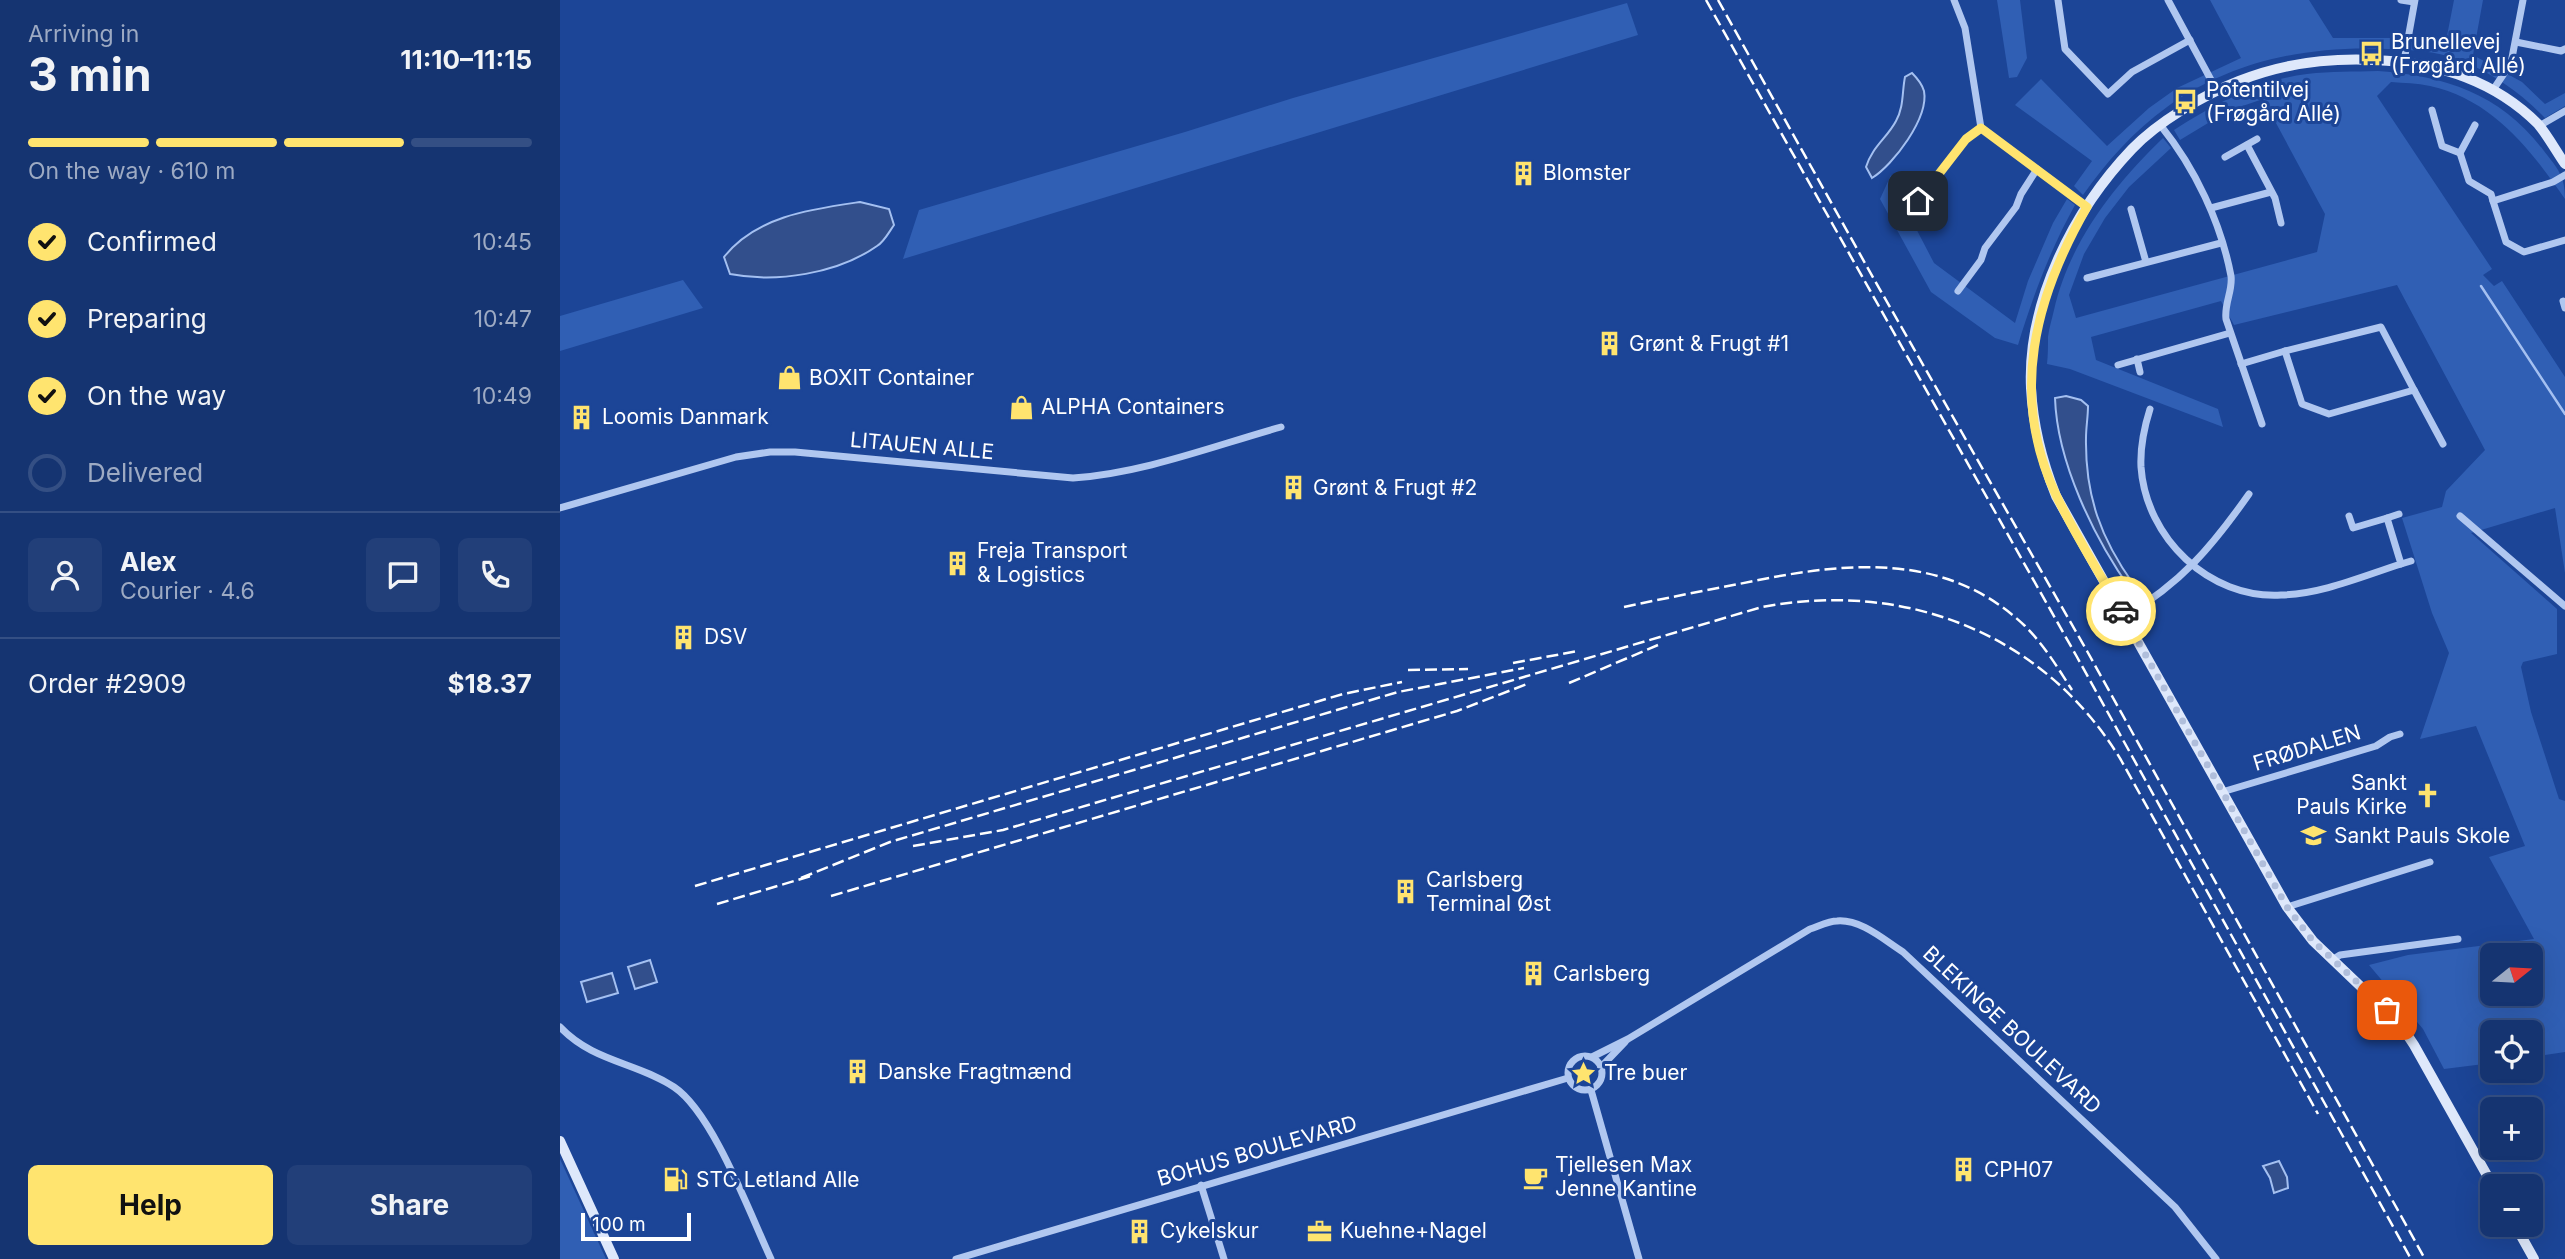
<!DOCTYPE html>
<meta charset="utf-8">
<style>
:root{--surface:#153471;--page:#223f79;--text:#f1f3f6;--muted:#9daac3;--line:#344f84;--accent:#ffe46f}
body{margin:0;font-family:Inter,sans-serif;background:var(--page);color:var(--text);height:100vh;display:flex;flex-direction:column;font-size:26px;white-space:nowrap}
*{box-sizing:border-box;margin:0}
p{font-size:23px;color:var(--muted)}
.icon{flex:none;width:38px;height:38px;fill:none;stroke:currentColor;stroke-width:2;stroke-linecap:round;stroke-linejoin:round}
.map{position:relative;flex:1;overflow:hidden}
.details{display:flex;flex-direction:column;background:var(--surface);width:560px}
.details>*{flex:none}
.needle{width:46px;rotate:72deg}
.fabs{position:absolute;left:1920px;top:943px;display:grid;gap:14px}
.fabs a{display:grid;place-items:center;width:63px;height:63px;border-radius:10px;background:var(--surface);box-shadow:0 7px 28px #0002,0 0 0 2px var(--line);font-size:35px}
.scale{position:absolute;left:21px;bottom:18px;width:110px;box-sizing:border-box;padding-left:7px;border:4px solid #fff;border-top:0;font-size:19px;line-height:24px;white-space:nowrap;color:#fff;-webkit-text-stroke:5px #1c4597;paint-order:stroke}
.pin{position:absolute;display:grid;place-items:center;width:60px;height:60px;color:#fff;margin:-30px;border-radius:14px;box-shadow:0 4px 10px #0006}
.courier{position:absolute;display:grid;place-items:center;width:70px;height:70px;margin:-35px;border:5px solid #ffe46f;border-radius:50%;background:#fff;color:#222;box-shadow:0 2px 9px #0007}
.headline em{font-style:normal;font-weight:700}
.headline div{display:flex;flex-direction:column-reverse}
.headline{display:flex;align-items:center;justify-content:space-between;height:119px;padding:0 28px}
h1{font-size:46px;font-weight:700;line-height:52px}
.bar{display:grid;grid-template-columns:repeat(4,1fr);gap:10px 7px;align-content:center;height:84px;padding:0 28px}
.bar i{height:9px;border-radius:5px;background:var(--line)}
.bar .current{background:var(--accent)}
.bar p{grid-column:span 4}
.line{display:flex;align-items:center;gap:18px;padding:0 28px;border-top:2px solid var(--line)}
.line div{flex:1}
.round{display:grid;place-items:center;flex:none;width:74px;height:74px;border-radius:10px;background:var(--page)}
ol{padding:0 28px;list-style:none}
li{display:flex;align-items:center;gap:21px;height:77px}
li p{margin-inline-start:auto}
li .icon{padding:7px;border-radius:50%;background:var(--accent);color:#111;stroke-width:4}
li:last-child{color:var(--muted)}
li i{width:38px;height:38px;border:4px solid var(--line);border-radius:50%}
.primary-button{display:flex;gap:14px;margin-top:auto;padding:14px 28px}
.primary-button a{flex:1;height:80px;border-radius:10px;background:var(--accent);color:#111;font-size:28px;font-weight:700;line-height:80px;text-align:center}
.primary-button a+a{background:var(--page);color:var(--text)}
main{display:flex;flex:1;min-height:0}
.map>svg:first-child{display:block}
.green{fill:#305fb4;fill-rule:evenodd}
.water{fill:#324f8c;stroke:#a4c0f1;stroke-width:2}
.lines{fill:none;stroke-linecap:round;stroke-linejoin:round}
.stream{stroke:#a4c0f1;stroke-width:2.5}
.street{stroke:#b0c7f0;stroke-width:7}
.secondary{stroke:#dee8fb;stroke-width:10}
.rail{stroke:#fff;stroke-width:2.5;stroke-dasharray:12 5;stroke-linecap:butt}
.done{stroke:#b0bedb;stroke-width:7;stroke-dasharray:0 12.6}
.route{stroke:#ffe46f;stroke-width:9}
.labels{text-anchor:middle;stroke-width:6;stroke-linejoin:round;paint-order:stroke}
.poi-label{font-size:21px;fill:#fff;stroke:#1c4597;text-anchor:start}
.street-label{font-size:21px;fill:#fff;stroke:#1c4597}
</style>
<main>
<section class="details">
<div class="headline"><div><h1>3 min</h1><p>Arriving in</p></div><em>11:10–11:15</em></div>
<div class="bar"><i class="current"></i><i class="current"></i><i class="current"></i><i></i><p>On the way · 610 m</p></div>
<ol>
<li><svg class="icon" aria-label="check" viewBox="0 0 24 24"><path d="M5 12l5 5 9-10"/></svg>Confirmed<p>10:45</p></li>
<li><svg class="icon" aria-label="check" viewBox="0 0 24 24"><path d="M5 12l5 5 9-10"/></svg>Preparing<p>10:47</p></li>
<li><svg class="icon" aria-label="check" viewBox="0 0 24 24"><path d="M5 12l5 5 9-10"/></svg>On the way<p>10:49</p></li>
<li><i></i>Delivered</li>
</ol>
<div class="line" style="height:126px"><a class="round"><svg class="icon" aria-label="person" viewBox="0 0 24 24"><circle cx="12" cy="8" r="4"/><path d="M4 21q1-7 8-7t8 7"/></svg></a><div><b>Alex</b><p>Courier · 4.6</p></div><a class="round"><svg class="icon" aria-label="chat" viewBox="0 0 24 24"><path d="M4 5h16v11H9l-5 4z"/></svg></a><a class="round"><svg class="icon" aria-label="phone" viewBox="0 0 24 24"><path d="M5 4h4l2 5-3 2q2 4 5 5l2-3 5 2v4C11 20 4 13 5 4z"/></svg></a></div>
<div class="line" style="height:91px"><div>Order #2909</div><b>$18.37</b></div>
<div class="primary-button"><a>Help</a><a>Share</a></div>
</section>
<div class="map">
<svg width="2005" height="1259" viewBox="0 0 2005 1259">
<rect width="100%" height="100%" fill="#1c4597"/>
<!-- green -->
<g class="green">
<polygon points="1437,0 1460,0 1467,58 1457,77 1449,78"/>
<path d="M1650 0H1749L1773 38H1842L1885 46 1894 0H1923L1913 55 1962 82 1985 104 2005 93V106L1985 118C1960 92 1931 72 1897 59 1875 51 1852 50 1829 49 1751 45 1672 60 1607 107 1573 132 1547 161 1523 195L1514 186 1532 161 1455 105 1481 79 1547 146 1589 108 1617 88 1681 58Z"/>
<polygon points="1067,3 1078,35 343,259 359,210 625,132 733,98"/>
<path d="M1818 71C1886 76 1941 94 1984 151 1998 169 2005 176 2005 199 1970 149 1933 100 1870 86 1857 83 1844 83 1831 82L1817 96 1932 269 1923 275 1934 286 1942 281 2005 377V573L1995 508 1911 533 1997 609V654L1963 662 1961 667 1971 712 1999 799 2005 801V1052L1971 1057 1970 1032H1932V1063L1884 1069 1863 1029 1809 965 1848 955 1974 939 1929 857 1965 846 1916 726 1860 739 1889 653 1872 613 1842 518 1882 507 1886 491 1925 450 1837 285 1674 325 1661 301 1531 337 1536 360 1658 409 1663 427 1510 369 1487 364C1488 355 1488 346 1488 337 1489 328 1492 319 1494 310 1509 243 1554 185 1603 138L1611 148 1569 187 1545 218 1524 254 1509 295 1516 318 1757 252 1765 214 1703 99 1668 111 1620 140 1614 130C1655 104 1699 80 1747 74 1771 71 1794 72 1818 71ZM1932 956H1970V994H1932Z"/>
<path d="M1331 175 1349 215 1374 263 1455 323 1468 281 1493 223 1507 199 1515 205C1490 250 1473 296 1458 345L1435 338 1371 292 1320 199Z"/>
<polygon points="123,280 143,308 0,351 0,316"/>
<polygon points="0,1159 46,1259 0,1259"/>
</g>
<!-- water -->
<g class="water">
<path d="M1352 73C1357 78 1362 84 1364 91 1369 118 1333 165 1312 178L1306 167C1312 147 1327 138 1336 121 1344 107 1342 91 1345 77Z"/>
<path d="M300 202 329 209 334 225C329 232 324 242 317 246 277 274 216 283 170 274L164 257C196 216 252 209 300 202Z"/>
<path d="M1506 396 1521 400 1528 406C1528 417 1526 427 1526 438 1525 496 1541 539 1574 585L1576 592 1571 590C1534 538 1497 462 1495 398Z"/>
<polygon points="90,960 97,982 75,989 68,967"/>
<polygon points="52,973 58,993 27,1002 21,982"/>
<polygon points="1719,1161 1727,1177 1728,1188 1714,1193 1710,1178 1703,1166"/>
</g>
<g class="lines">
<!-- stream -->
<polyline class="stream" points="1921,286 2005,414"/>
<!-- street -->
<g class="street">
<polyline points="1394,0 1405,28 1421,128 1527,207"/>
<polyline points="1498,0 1505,49 1548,94 1572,72 1630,40"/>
<polyline points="1608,0 1657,91"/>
<polyline points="1841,0 1854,2"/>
<polyline points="1956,42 2001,51 2005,49"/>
<polyline points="1844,61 1855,0"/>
<polyline points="1933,90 1951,63 1963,0"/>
<polyline points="1872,110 1882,146 1900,153"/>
<polyline points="1915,125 1900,153 1909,181 1931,194 1933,201"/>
<path d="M1601 126C1635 168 1661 223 1671 276 1673 290 1664 304 1666 319L1702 424"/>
<polyline points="1979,126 2005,111"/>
<polyline points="1687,145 1715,198 1721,223"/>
<polyline points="1665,157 1697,139"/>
<polyline points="2005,175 1993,182 1933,201 1946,242 1964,252 2005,240"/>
<polyline points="1651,208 1711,192"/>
<polyline points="1571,209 1586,262"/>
<polyline points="1351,210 1406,139 1421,128"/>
<polyline points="1527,278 1661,243"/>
<polyline points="1398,291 1421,260 1425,248 1456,207 1461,194 1477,169"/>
<polyline points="2003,301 2005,308"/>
<polyline points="1725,351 1821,327 1854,390"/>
<polyline points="1577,359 1580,372"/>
<polyline points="1681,364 1725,351 1742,404 1769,414 1854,390 1883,444"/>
<polyline points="1558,365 1670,333"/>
<path d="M1590 409C1584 428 1580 446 1581 467 1586 538 1649 599 1721 595 1762 594 1803 576 1841 564L1827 518 1793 528 1789 516"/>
<path d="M0 508 176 457 210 452H235L513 478C584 473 653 446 721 427"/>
<polyline points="1900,516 2005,606"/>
<polyline points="1827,518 1839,514"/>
<polyline points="1841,564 1851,561"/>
<path d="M1564 617C1621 583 1651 548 1689 494"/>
<polyline points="1662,792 1816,746 1830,737 1840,734"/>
<polyline points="1727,907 1870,862"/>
<polyline points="1772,960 1780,955 1898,939"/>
<path d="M0 1027C33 1062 76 1062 114 1087 153 1113 190 1214 211 1259"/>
<circle cx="1025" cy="1073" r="17"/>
<path d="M1032 1057 1068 1039 1250 929C1259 926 1269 921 1277 921 1301 919 1324 940 1343 952L1615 1207 1656 1259"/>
<polyline points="1041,1067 1065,1042"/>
<polyline points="1031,1090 1079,1259"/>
<polyline points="641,1185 664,1259"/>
<polyline points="396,1259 1008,1078"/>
</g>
<!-- secondary -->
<g class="secondary">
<polyline points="0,1141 54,1259"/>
<path d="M1933 1186 1854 1045 1840 1024 1753 941 1727 907 1496 496C1482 461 1473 426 1471 388 1467 302 1513 211 1572 149 1598 122 1643 95 1679 81 1721 64 1769 58 1814 60 1875 62 1934 80 1978 124 1988 136 1996 151 2005 164"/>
<polyline points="1955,1225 1974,1259"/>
</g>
<!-- rail -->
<g class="rail">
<polyline points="1146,0 1517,657 1851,1259"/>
<polyline points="1158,0 1315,281 1527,651 1865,1259"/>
<path d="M1064 607C1102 599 1141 591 1179 584 1279 563 1383 548 1465 626 1484 645 1498 668 1512 690"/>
<polyline points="953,663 1018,651"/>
<polyline points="848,670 908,669"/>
<polyline points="1009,683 1098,645"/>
<path d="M353 846 443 830 1202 607C1345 580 1484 633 1561 760L1758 1114"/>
<polyline points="241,878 330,842 838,692 964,668"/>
<polyline points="135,886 783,694 842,682"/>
<polyline points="271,896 897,711 967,684"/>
<polyline points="157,904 251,876"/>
</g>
</g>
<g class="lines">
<!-- done -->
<polyline class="done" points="1561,611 1727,907 1753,941 1827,1010"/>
<!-- route -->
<path class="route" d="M1358 201 1406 139 1421 128 1527 207C1475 297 1449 395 1496 495 1515 535 1539 572 1561 611"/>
</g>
<!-- icons -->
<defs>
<symbol id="bus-bare" viewBox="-9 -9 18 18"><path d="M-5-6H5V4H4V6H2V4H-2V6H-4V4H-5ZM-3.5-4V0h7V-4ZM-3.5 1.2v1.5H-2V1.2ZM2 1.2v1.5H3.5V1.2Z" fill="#ffe46f" stroke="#1c4597" stroke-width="2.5" paint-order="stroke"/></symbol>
<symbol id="building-bare" viewBox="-9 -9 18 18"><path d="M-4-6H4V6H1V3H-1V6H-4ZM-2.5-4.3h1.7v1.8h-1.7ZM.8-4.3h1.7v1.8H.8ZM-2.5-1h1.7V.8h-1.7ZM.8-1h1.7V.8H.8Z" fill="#ffe46f" stroke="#1c4597" stroke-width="2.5" paint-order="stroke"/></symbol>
<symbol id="shop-bare" viewBox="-9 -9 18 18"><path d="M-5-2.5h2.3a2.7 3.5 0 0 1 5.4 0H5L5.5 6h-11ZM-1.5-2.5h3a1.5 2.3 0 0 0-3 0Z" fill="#ffe46f" stroke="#1c4597" stroke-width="2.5" paint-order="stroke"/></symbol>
<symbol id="church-bare" viewBox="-9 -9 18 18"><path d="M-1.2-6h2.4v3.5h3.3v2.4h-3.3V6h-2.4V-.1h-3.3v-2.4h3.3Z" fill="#ffe46f" stroke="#1c4597" stroke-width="2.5" paint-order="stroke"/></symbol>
<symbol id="school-bare" viewBox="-9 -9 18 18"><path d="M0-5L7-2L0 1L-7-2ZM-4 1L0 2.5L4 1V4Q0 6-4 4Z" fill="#ffe46f" stroke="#1c4597" stroke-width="2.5" paint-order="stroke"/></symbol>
<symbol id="sight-bare" viewBox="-9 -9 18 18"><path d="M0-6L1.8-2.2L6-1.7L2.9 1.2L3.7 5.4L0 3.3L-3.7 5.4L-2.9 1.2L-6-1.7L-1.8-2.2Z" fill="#ffe46f" stroke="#1c4597" stroke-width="2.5" paint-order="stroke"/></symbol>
<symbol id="cafe-bare" viewBox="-9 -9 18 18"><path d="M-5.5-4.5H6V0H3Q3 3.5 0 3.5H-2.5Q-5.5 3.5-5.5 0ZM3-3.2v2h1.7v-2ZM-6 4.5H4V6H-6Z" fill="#ffe46f" stroke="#1c4597" stroke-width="2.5" paint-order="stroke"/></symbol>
<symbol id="fuel-bare" viewBox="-9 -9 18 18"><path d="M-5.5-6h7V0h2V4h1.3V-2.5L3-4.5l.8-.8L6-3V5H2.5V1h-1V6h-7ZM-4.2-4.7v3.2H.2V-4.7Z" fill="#ffe46f" stroke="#1c4597" stroke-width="2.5" paint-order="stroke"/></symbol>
<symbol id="office-bare" viewBox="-9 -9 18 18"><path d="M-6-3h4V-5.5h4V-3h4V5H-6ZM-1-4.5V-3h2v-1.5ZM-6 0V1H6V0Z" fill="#ffe46f" stroke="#1c4597" stroke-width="2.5" paint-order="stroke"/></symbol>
</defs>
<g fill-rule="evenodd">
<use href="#bus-bare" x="1794" y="36" width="35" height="35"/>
<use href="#bus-bare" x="1608" y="84" width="35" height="35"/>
<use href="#building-bare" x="946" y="156" width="35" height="35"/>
<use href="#building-bare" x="1032" y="326" width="35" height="35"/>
<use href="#shop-bare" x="212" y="360" width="35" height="35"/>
<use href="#shop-bare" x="444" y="390" width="35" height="35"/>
<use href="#building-bare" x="4" y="400" width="35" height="35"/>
<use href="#building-bare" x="716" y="470" width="35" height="35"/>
<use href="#building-bare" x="380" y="546" width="35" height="35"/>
<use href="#building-bare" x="106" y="620" width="35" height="35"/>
<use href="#church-bare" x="1850" y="778" width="35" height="35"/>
<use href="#school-bare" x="1736" y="818" width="35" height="35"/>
<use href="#building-bare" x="828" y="874" width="35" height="35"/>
<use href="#building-bare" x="956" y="956" width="35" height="35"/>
<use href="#building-bare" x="280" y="1054" width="35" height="35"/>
<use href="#sight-bare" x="1006" y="1056" width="35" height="35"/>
<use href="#building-bare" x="1386" y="1152" width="35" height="35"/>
<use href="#cafe-bare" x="958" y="1160" width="35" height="35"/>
<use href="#fuel-bare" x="98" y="1162" width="35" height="35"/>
<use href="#building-bare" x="562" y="1214" width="35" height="35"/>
<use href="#office-bare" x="742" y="1214" width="35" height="35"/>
</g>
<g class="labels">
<!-- poi labels -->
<g class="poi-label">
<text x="1831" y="49">Brunellevej<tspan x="1831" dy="24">(Frøgård Allé)</tspan></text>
<text x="1646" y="97">Potentilvej<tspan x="1646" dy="24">(Frøgård Allé)</tspan></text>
<text x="983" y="180">Blomster</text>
<text x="1069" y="351">Grønt &amp; Frugt #1</text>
<text x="249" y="385">BOXIT Container</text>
<text x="481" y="414">ALPHA Containers</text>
<text x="42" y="424">Loomis Danmark</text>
<text x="753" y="495">Grønt &amp; Frugt #2</text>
<text x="417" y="558">Freja Transport<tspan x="417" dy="24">&amp; Logistics</tspan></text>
<text x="144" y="644">DSV</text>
<text x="1847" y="790" text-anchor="end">Sankt<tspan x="1847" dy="24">Pauls Kirke</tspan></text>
<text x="1774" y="843">Sankt Pauls Skole</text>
<text x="866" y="887">Carlsberg<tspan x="866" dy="24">Terminal Øst</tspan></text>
<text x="993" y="981">Carlsberg</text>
<text x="318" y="1079">Danske Fragtmænd</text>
<text x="1044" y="1080">Tre buer</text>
<text x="995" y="1172">Tjellesen Max<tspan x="995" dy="24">Jenne Kantine</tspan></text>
<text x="1424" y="1177">CPH07</text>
<text x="136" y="1187">STC Letland Alle</text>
<text x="600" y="1238">Cykelskur</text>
<text x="780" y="1238">Kuehne+Nagel</text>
</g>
<!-- street labels -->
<g class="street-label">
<text transform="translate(362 446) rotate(5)" y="7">LITAUEN ALLE</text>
<text transform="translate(1747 748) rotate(-17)" y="7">FRØDALEN</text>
<text transform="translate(1452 1030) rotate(43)" y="7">BLEKINGE BOULEVARD</text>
<text transform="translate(697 1151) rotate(-16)" y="7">BOHUS BOULEVARD</text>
</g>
</g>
</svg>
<div class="fabs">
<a><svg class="needle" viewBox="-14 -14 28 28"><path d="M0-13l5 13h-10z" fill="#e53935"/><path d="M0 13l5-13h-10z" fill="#9daac3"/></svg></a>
<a><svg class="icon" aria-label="locate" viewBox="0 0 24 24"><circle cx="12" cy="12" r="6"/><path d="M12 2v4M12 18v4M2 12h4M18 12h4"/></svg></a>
<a>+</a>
<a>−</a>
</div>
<div class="scale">100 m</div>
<div class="pin" style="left:1827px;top:1010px;background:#ea580c"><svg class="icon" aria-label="bag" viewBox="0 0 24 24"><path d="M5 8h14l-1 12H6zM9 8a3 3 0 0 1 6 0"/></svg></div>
<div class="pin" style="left:1358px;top:201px;background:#1f2937"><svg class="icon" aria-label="home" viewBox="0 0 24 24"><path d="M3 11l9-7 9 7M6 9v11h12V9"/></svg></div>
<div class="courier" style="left:1561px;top:611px"><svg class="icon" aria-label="car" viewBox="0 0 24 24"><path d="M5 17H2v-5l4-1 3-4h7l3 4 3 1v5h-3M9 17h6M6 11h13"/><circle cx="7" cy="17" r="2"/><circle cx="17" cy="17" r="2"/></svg></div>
</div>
</main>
